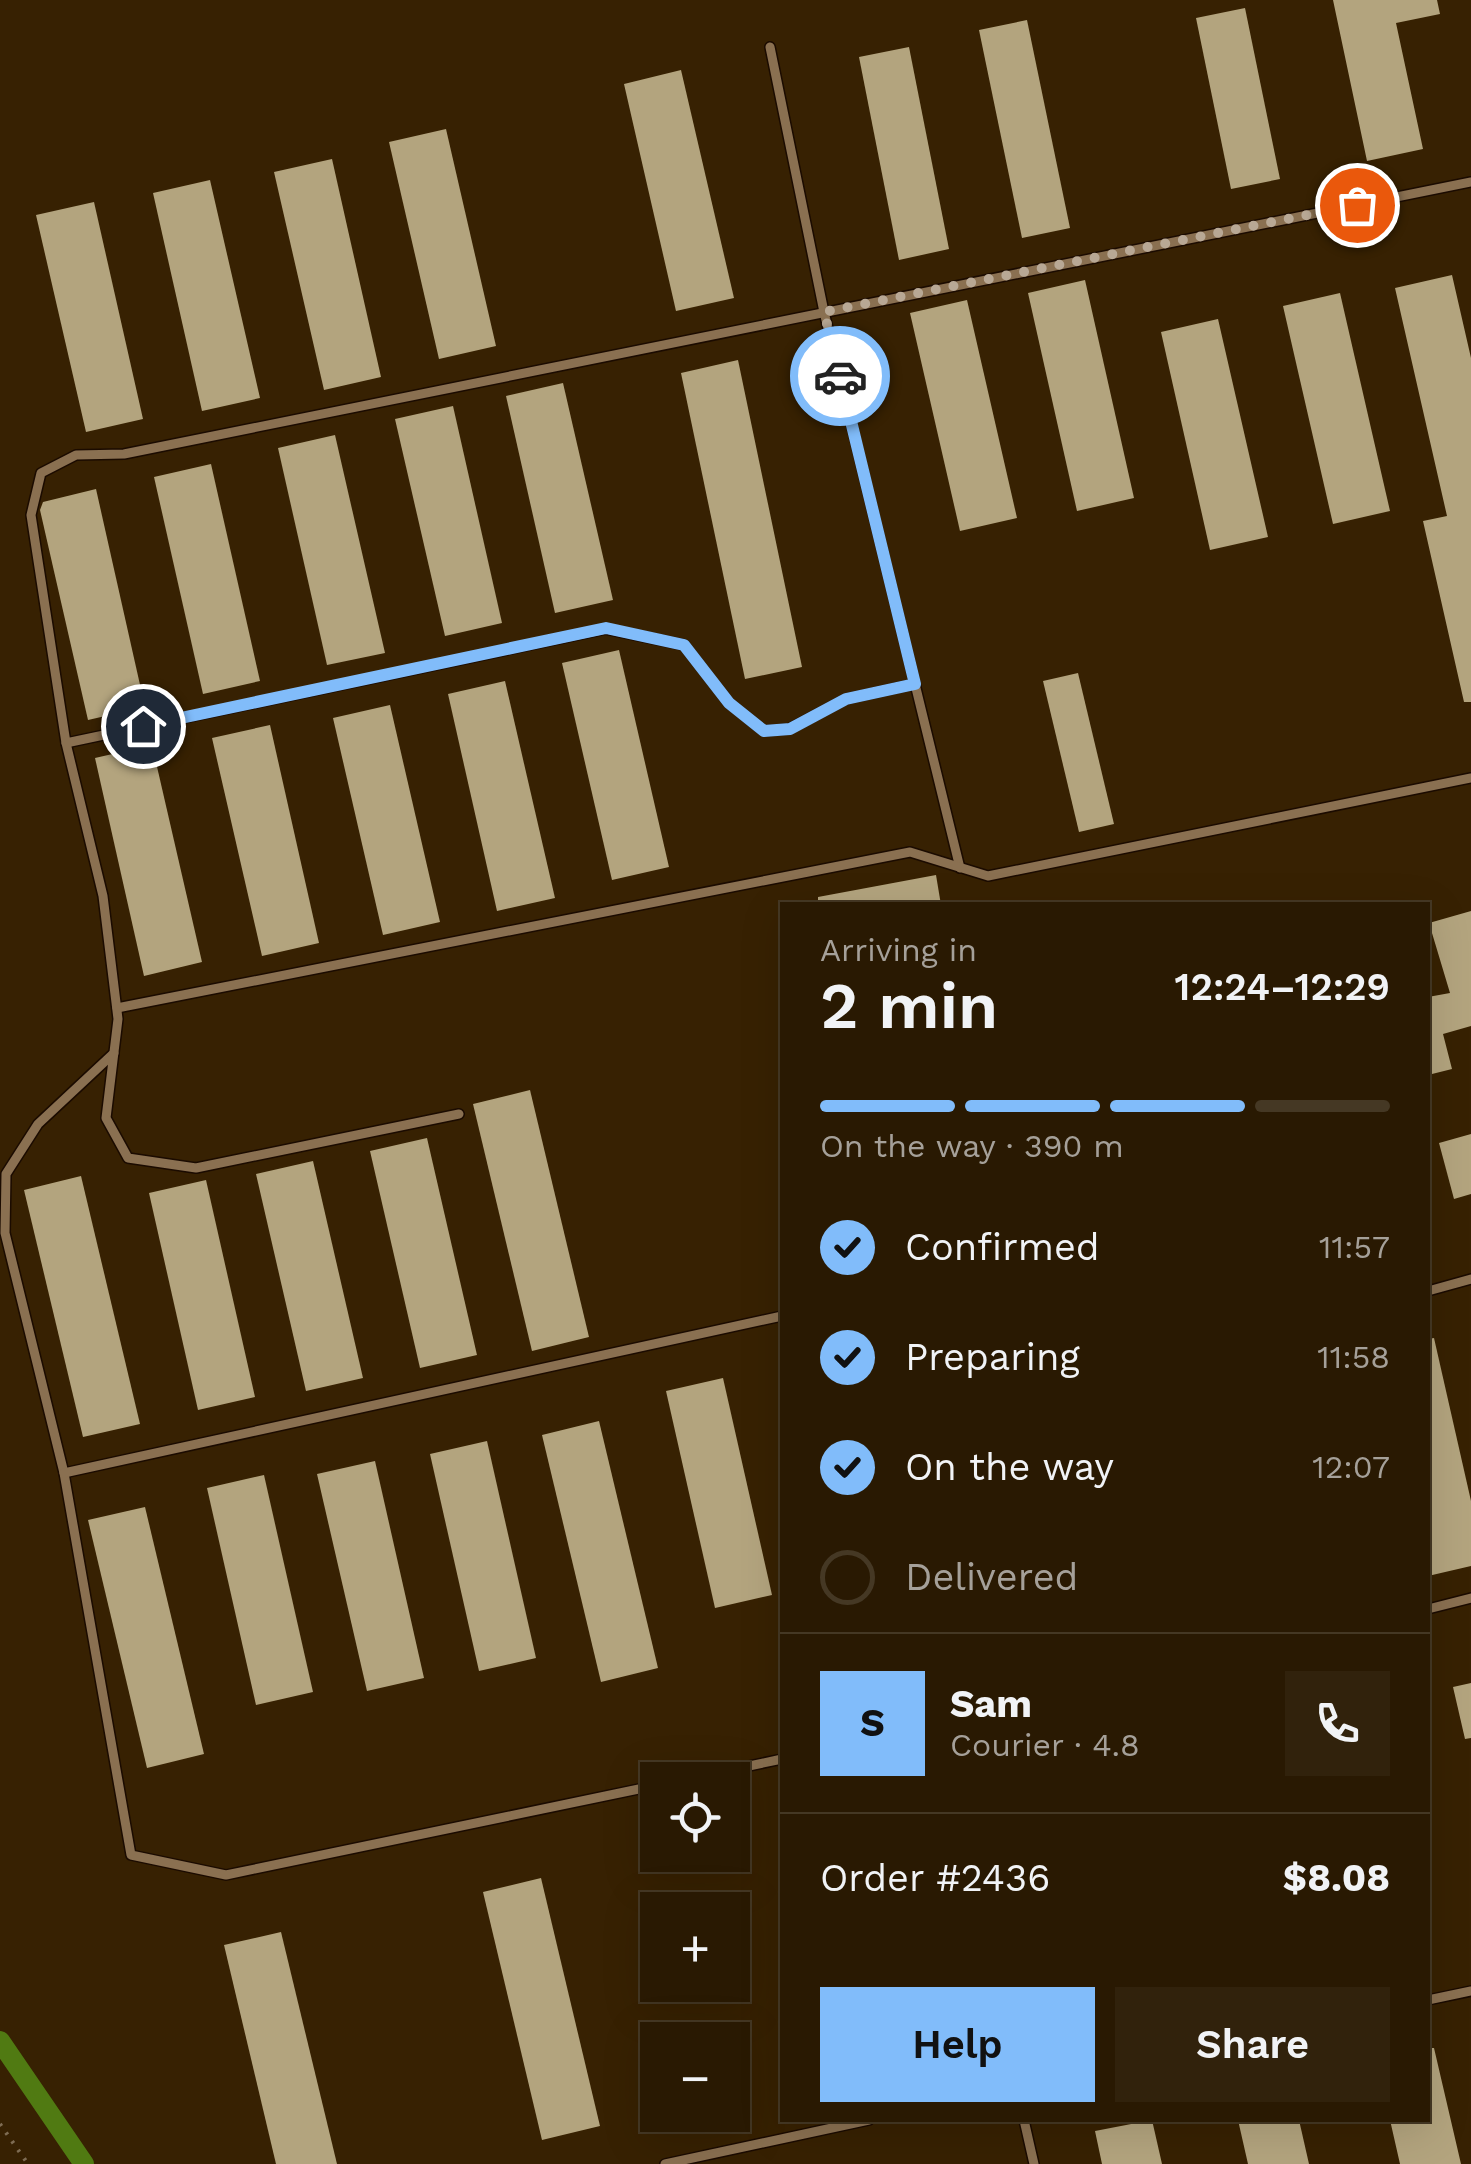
<!DOCTYPE html>
<meta charset="utf-8">
<style>
:root{--surface:#291902;--page:#31220c;--text:#f1f3f6;--muted:#a5a099;--line:#453824;--accent:#81bcfa}
body{margin:0;font-family:"Work Sans",sans-serif;background:var(--page);color:var(--text);height:100vh;display:flex;flex-direction:column;font-size:38px;white-space:nowrap}
*{box-sizing:border-box;margin:0}
p{font-size:32px;color:var(--muted)}
.icon{flex:none;width:55px;height:55px;fill:none;stroke:currentColor;stroke-width:2;stroke-linecap:round;stroke-linejoin:round}
.map{position:relative;flex:1;overflow:hidden}
.panel{position:absolute;left:780px;top:902px;width:650px;height:1220px;display:flex;flex-direction:column;background:var(--surface);border-radius:0px;box-shadow:0 10px 40px #0002,0 0 0 2px var(--line)}
.panel>*{flex:none}
.fabs{position:absolute;left:640px;top:1762px;display:grid;gap:20px}
.fabs a{display:grid;place-items:center;width:110px;height:110px;border-radius:0px;background:var(--surface);box-shadow:0 10px 40px #0002,0 0 0 2px var(--line);font-size:50px}
.pin{position:absolute;display:grid;place-items:center;width:85px;height:85px;color:#fff;margin:-42px;border:5px solid #fff;border-radius:50%;box-shadow:0 2px 10px #0007}
.courier{position:absolute;display:grid;place-items:center;width:100px;height:100px;margin:-50px;border:8px solid #81bcfa;border-radius:50%;background:#fff;color:#222;box-shadow:0 2px 12px #0007}
.headline em{font-style:normal;font-weight:600}
.headline div{display:flex;flex-direction:column-reverse}
.headline{display:flex;align-items:center;justify-content:space-between;height:170px;padding:0 40px}
h1{font-size:65px;font-weight:600;line-height:75px}
.bar{display:grid;grid-template-columns:repeat(4,1fr);gap:15px 10px;align-content:center;height:120px;padding:0 40px}
.bar i{height:12px;border-radius:8px;background:var(--line)}
.bar .active{background:var(--accent)}
.bar p{grid-column:span 4}
.line{display:flex;align-items:center;gap:25px;padding:0 40px;border-top:2px solid var(--line)}
.line div{flex:1}
.round{display:grid;place-items:center;flex:none;width:105px;height:105px;border-radius:0px;background:var(--page)}
ol{padding:0 40px;list-style:none}
li{display:flex;align-items:center;gap:30px;height:110px}
li p{margin-inline-start:auto}
li .icon{padding:10px;border-radius:50%;background:var(--accent);color:#111;stroke-width:4}
li:last-child{color:var(--muted)}
li i{width:55px;height:55px;border:5px solid var(--line);border-radius:50%}
.button{display:flex;gap:20px;margin-top:auto;padding:20px 40px}
.button a{flex:1;height:115px;border-radius:0px;background:var(--accent);color:#111;font-size:40px;font-weight:600;line-height:115px;text-align:center}
.button a+a{background:var(--page);color:var(--text)}
.map>svg:first-child{display:block}
.lines{fill:none;stroke-linecap:round;stroke-linejoin:round}
.canal{stroke:#507a12;stroke-width:20}
.building{fill:#b3a47e}
.lane-casing{stroke:#1b0b00;stroke-width:12}
.path{stroke:#7e6c53;stroke-width:4;stroke-dasharray:2.5 8;stroke-linecap:butt}
.lane{stroke:#8a7051;stroke-width:9}
.done{stroke:#b8a895;stroke-width:10;stroke-dasharray:0 18}
.route{stroke:#81bcfa;stroke-width:12}
</style>
<div class="map">
<svg width="1471" height="2164" viewBox="0 0 1471 2164">
<rect width="100%" height="100%" fill="#372102"/>
<g class="lines">
<!-- canal -->
<polyline class="canal" points="0,2041 84,2164"/>
</g>
<!-- building -->
<g class="building">
<polygon points="1333,0 1437,0 1440,14 1396,23 1423,149 1367,161"/>
<polygon points="1245,8 1280,179 1231,189 1196,18"/>
<polygon points="1027,20 1070,228 1022,238 979,30"/>
<polygon points="909,47 949,249 899,260 859,57"/>
<polygon points="681,70 734,298 676,311 624,84"/>
<polygon points="446,129 496,346 439,359 389,142"/>
<polygon points="332,159 381,377 324,390 274,172"/>
<polygon points="210,180 260,398 202,411 153,193"/>
<polygon points="94,202 143,419 86,432 36,215"/>
<polygon points="1452,275 1471,358 1471,702 1464,702 1423,521 1447,516 1395,288"/>
<polygon points="1085,280 1134,498 1077,511 1028,293"/>
<polygon points="1340,293 1390,511 1333,524 1283,306"/>
<polygon points="967,300 1017,518 960,531 910,313"/>
<polygon points="1218,319 1268,537 1210,550 1161,332"/>
<polygon points="738,360 802,667 745,679 681,373"/>
<polygon points="563,383 613,600 555,613 506,396"/>
<polygon points="453,406 502,623 445,636 395,419"/>
<polygon points="335,435 385,653 327,665 278,448"/>
<polygon points="211,464 260,681 203,694 154,477"/>
<polygon points="96,489 145,707 88,720 40,510 43,502"/>
<polygon points="619,650 669,867 612,880 562,663"/>
<polygon points="1078,673 1114,824 1079,832 1043,681"/>
<polygon points="505,681 555,898 497,911 448,694"/>
<polygon points="390,705 440,922 383,935 333,718"/>
<polygon points="270,725 319,943 262,956 212,738"/>
<polygon points="152,745 202,962 144,976 95,758"/>
<polygon points="936,875 941,905 818,905 818,897"/>
<polygon points="1471,911 1471,1026 1443,1034 1452,1069 1428,1075 1428,997 1450,993 1429,923"/>
<polygon points="530,1090 589,1337 532,1351 473,1104"/>
<polygon points="1471,1134 1471,1194 1454,1199 1439,1143"/>
<polygon points="427,1138 477,1355 420,1368 370,1151"/>
<polygon points="313,1161 363,1378 306,1391 256,1174"/>
<polygon points="81,1176 140,1424 83,1437 24,1190"/>
<polygon points="206,1180 255,1397 198,1410 149,1193"/>
<polygon points="1434,1338 1471,1501 1471,1566 1428,1576 1428,1339"/>
<polygon points="723,1378 772,1595 715,1608 666,1391"/>
<polygon points="599,1421 658,1668 601,1682 542,1435"/>
<polygon points="487,1441 536,1658 479,1671 430,1454"/>
<polygon points="375,1461 424,1678 367,1691 317,1474"/>
<polygon points="264,1475 313,1692 256,1705 207,1488"/>
<polygon points="145,1507 204,1754 147,1768 88,1520"/>
<polygon points="1471,1683 1471,1738 1465,1739 1453,1687"/>
<polygon points="541,1878 600,2126 542,2140 483,1892"/>
<polygon points="281,1932 337,2164 276,2164 224,1945"/>
<polygon points="1428,2048 1434,2048 1461,2164 1400,2164 1390,2120 1428,2120"/>
<polygon points="1152,2120 1162,2164 1102,2164 1095,2131"/>
<polygon points="1238,2120 1299,2120 1309,2164 1248,2164"/>
</g>
<g class="lines">
<defs>
<g id="lane">
<polyline points="770,47 824,312 960,868"/>
<polyline points="66,743 606,629 684,645 729,703 764,731 789,729 846,699 915,684"/>
<polyline points="117,1008 910,852 988,876 1471,778"/>
<polyline points="114,1053 38,1124 6,1174 5,1233 64,1473 131,1855 226,1875 658,1785"/>
<polyline points="459,1114 196,1168 128,1158 106,1118 118,1019 103,896 66,743 31,515 41,473 76,455 124,454 1471,182"/>
<polyline points="1428,1291 1471,1279"/>
<polyline points="64,1473 782,1316"/>
<polyline points="1428,1609 1471,1598"/>
<polyline points="683,1780 782,1759"/>
<polyline points="1428,2000 1471,1991"/>
<polyline points="1024,2120 1034,2164"/>
<polyline points="665,2164 869,2120"/>
</g>
</defs>
<!-- lane casing -->
<use href="#lane" class="lane-casing"/>
<!-- path -->
<polyline class="path" points="0,2124 28,2164"/>
<!-- lane -->
<use href="#lane" class="lane"/>
</g>
<g class="lines">
<!-- done -->
<polyline class="done" points="840,376 824,312 1357,205"/>
<!-- route -->
<polyline class="route" points="143,726 606,628 684,645 729,703 764,731 790,729 846,699 915,684 840,376"/>
</g>
</svg>
<div class="fabs">
<a><svg class="icon" aria-label="locate" viewBox="0 0 24 24"><circle cx="12" cy="12" r="6"/><path d="M12 2v4M12 18v4M2 12h4M18 12h4"/></svg></a>
<a>+</a>
<a>−</a>
</div>
<div class="pin" style="left:1357px;top:205px;background:#ea580c"><svg class="icon" aria-label="bag" viewBox="0 0 24 24"><path d="M5 8h14l-1 12H6zM9 8a3 3 0 0 1 6 0"/></svg></div>
<div class="pin" style="left:143px;top:726px;background:#1f2937"><svg class="icon" aria-label="home" viewBox="0 0 24 24"><path d="M3 11l9-7 9 7M6 9v11h12V9"/></svg></div>
<div class="courier" style="left:840px;top:376px"><svg class="icon" aria-label="car" viewBox="0 0 24 24"><path d="M5 17H2v-5l4-1 3-4h7l3 4 3 1v5h-3M9 17h6M6 11h13"/><circle cx="7" cy="17" r="2"/><circle cx="17" cy="17" r="2"/></svg></div>
<section class="panel">
<div class="headline"><div><h1>2 min</h1><p>Arriving in</p></div><em>12:24–12:29</em></div>
<div class="bar"><i class="active"></i><i class="active"></i><i class="active"></i><i></i><p>On the way · 390 m</p></div>
<ol>
<li><svg class="icon" aria-label="check" viewBox="0 0 24 24"><path d="M5 12l5 5 9-10"/></svg>Confirmed<p>11:57</p></li>
<li><svg class="icon" aria-label="check" viewBox="0 0 24 24"><path d="M5 12l5 5 9-10"/></svg>Preparing<p>11:58</p></li>
<li><svg class="icon" aria-label="check" viewBox="0 0 24 24"><path d="M5 12l5 5 9-10"/></svg>On the way<p>12:07</p></li>
<li><i></i>Delivered</li>
</ol>
<div class="line" style="height:180px"><b class="round" style="background:var(--accent);color:#111">S</b><div><b>Sam</b><p>Courier · 4.8</p></div><a class="round"><svg class="icon" aria-label="phone" viewBox="0 0 24 24"><path d="M5 4h4l2 5-3 2q2 4 5 5l2-3 5 2v4C11 20 4 13 5 4z"/></svg></a></div>
<div class="line" style="height:130px"><div>Order #2436</div><b>$8.08</b></div>
<div class="button"><a>Help</a><a>Share</a></div>
</section>
</div>
